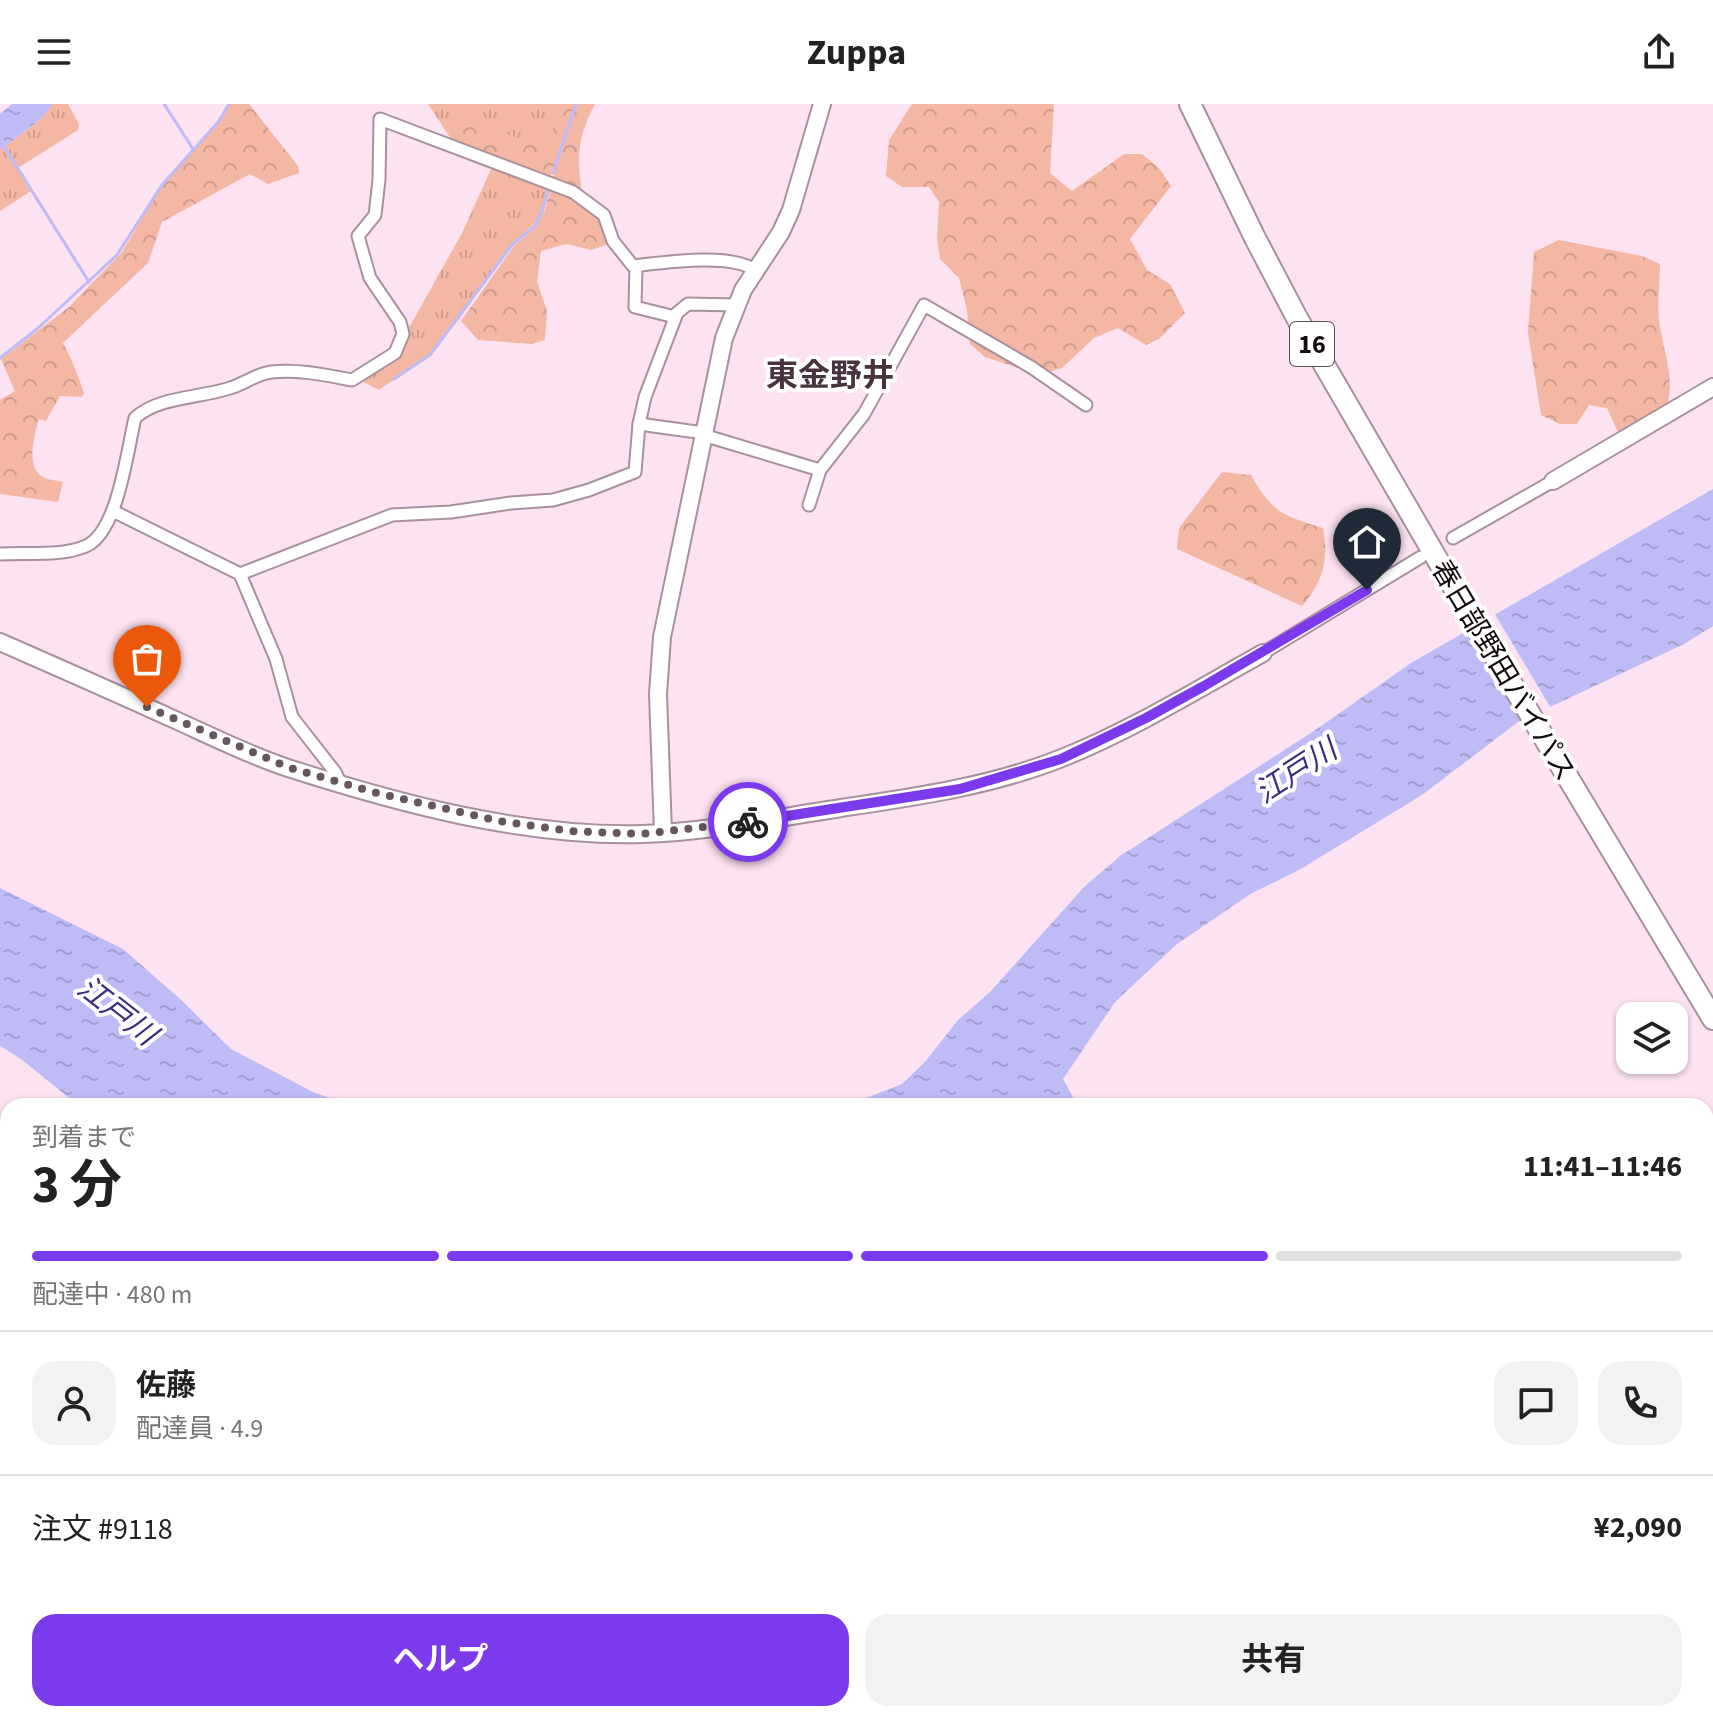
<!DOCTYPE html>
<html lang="ja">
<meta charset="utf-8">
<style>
:root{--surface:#fff;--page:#f2f2f2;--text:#222;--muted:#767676;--line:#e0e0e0;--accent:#7c3aed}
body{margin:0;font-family:"Source Sans 3","Noto Sans JP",sans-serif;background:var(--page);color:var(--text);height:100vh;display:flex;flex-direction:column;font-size:30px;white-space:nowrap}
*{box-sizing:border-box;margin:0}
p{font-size:26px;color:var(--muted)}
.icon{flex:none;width:44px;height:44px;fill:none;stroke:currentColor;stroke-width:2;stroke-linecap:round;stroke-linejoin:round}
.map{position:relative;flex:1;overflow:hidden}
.drawer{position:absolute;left:0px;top:994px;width:1714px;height:624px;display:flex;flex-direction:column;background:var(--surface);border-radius:24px 24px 0 0;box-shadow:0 2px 6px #0004}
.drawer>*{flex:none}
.tools{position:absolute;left:1616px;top:898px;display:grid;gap:16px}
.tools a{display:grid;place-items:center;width:72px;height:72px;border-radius:16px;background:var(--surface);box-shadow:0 2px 6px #0004;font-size:40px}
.pin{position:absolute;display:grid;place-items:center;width:68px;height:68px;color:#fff;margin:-82px -34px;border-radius:50% 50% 50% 0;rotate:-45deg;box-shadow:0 0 8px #0007}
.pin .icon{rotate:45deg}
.courier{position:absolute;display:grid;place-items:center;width:80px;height:80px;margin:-40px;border:6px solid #7c3aed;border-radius:50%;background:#fff;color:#222;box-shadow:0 2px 10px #0007}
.overview em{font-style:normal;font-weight:700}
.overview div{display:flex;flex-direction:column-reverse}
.overview{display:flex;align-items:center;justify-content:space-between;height:136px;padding:0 32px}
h1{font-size:52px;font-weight:700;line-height:60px}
.bar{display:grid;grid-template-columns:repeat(4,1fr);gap:12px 8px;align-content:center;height:96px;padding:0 32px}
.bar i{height:10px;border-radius:6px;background:var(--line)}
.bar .on{background:var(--accent)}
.bar p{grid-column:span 4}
.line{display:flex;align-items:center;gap:20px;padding:0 32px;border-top:2px solid var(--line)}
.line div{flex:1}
.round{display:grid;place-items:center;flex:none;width:84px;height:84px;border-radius:24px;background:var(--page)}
.action{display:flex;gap:16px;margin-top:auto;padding:16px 32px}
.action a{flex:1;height:92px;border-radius:24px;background:var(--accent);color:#fff;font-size:32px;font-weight:700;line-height:92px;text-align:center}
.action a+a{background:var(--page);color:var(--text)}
header{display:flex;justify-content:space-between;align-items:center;height:104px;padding:0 32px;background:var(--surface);font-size:36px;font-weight:700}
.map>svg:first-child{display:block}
.grass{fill:url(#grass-tufts)}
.forest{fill:url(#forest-crowns)}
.water{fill:url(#water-ripples)}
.pier{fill:#fde2f1}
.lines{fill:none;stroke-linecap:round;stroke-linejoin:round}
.stream{stroke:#bfbbf7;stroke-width:3}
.street-casing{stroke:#a8909e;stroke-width:15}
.secondary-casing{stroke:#a8909e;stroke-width:20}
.highway-casing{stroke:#a8909e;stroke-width:24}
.street{stroke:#fff;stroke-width:11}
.secondary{stroke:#fff;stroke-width:16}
.highway{stroke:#fff;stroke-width:20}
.done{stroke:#66565f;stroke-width:8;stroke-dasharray:0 14.4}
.route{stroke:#7c3aed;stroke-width:10}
.labels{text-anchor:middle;stroke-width:8;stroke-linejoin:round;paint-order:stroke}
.shield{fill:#fff;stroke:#5a5458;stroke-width:2}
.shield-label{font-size:26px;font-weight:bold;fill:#140b10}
.street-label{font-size:28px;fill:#140b10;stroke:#fff}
.water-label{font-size:30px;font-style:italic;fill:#3d2c7f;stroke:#fff}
.quarter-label{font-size:32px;font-weight:bold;fill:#48333f;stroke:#fff}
</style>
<header><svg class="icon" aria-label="menu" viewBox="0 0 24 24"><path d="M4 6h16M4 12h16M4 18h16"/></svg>Zuppa<svg class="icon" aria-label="share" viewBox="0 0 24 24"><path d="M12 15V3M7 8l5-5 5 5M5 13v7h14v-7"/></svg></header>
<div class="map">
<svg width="1713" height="1618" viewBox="0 0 1713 1618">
<defs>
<pattern id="grass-tufts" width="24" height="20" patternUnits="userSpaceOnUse" patternTransform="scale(2)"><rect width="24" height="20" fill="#f3b7a4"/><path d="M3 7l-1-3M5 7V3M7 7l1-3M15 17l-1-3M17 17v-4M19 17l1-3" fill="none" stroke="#cf9c8c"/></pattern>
<pattern id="forest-crowns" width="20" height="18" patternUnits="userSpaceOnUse" patternTransform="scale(2)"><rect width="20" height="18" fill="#f3b7a4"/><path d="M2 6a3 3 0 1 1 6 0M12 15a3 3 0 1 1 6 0" fill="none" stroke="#cf9c8c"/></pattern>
<pattern id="water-ripples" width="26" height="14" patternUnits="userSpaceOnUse" patternTransform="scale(2)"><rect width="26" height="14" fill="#bfbbf7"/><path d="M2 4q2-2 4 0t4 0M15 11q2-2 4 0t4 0" fill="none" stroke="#a39fd3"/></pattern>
</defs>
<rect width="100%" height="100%" fill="#fde2f1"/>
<!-- grass -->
<g class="grass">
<polygon points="53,0 68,0 79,20 78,26 18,64 31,87 0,107 0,46 41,15"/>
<polygon points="428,0 562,0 536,69 452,36"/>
<polygon points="493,61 549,80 542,107 534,120 509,144 457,218 430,250 379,286 358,275 407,237 405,231 462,129"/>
</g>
<!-- forest -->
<g class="forest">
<path d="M230 0H249L298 62 299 69 268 80 250 70 162 118 148 159 63 239C72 256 78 271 84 289L82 293 60 292 46 317 39 315C35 329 27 356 38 369 43 376 55 376 63 378L58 398 0 390V296L15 287 1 255 69 203 122 148 160 85 219 18Z"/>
<polygon points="562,0 575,0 550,74 452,36 442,21 451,14 546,42"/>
<path d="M577 0H595C577 34 577 51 582 89L553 73Z"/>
<polygon points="912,0 1054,0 1050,69 1072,87 1124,50 1142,50 1159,64 1171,82 1130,135 1147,166 1170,180 1185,209 1159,235 1146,241 1118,224 1094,234 1062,264 1039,271 985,253 970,240 967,206 959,174 940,155 937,136 939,98 929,83 902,83 886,72 889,36"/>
<polygon points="551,81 596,106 610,139 592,146 566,140 541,147 537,178 547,207 545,236 532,240 478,236 461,217 514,142 535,124 545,106"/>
<path d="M1559 136 1642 152 1660 160C1660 178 1657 199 1659 217 1664 251 1675 271 1667 305L1618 328 1607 304 1589 301 1577 320H1560L1541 311 1528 229 1534 148Z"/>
<path d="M1222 368 1251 371C1272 408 1283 412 1323 424 1329 454 1323 479 1302 502L1177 445 1179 424Z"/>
</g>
<!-- water -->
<g class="water">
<polygon points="12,0 53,0 41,15 0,46 0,10"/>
<polygon points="1713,385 1713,522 1684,540 1518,618 1422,691 1299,766 1252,789 1177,840 1115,898 1063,975 1073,993 1063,1002 846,1002 902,980 924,959 958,916 990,888 1084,783 1120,752 1314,627 1411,559"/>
<polygon points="0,784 123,845 179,894 231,945 313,988 352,1002 79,1002 21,955 0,942"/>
</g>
<!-- pier -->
<polygon class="pier" points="1493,507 1552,606 1525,619 1467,522"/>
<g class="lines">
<!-- stream -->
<g class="stream">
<polyline points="164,0 193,45"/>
<polyline points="0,36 89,178"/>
<polyline points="553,69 576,0"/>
<polyline points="0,254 37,225 117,151 162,81 219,17 229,0"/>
<polyline points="394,275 430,251 512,141 535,122 542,108 549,83"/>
<polyline points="0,1423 8,1426"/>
<polyline points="327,1610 343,1618"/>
<polyline points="427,1610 443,1618"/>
<polyline points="904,1610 914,1618"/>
</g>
<defs>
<g id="street">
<polyline points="636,162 635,203 675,213"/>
<polyline points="639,320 704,329"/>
<polyline points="703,331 820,366"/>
<polyline points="809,401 820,366 864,310 924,201 1031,263 1086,301"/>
<polyline points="113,407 240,470 276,555 292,613 335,668 340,678"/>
<polyline points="1453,434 1553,377"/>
<path d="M0 450C27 448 61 453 86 442 118 428 127 347 135 314 159 292 201 294 230 284 244 280 256 270 271 268 298 265 326 271 352 276L395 249 403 230 400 218 370 174 358 132 375 111 379 76 380 15 573 88 604 111 613 137 633 162C661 159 732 148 756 167"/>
<polyline points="240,470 392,411 451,408 511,399 553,396 589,386 635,368 639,320 645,293 677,209 688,200 736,201"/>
<polyline points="1263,549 1421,453"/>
<polyline points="1707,1176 1713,1150"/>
<polyline points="1706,1230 1713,1232"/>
<polyline points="1706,1293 1713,1295"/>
<polyline points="1706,1410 1713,1413"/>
<polyline points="1706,1458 1713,1461"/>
<polyline points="1706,1494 1706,1504"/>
<polyline points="1706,1533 1713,1533"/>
<polyline points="1706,1590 1713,1594"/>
<polyline points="1068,1610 1070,1618"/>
<polyline points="1470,1610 1474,1618"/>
<polyline points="1520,1610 1521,1618"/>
<polyline points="1567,1610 1570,1618"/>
<polyline points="1626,1610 1637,1618"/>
<polyline points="183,1618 185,1610"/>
<polyline points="1326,1618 1333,1610"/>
<polyline points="1648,1618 1656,1610"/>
</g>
<g id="secondary">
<polyline points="1553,377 1713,283"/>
<path d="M0 538C57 563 114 588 171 614 209 631 248 651 288 664 400 700 523 733 642 730 708 728 775 714 841 704 915 693 992 682 1062 654 1132 626 1198 585 1263 549"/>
<polyline points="663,728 658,590 662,533 724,234 743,186 781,128 791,106 822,0"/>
<polyline points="0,1178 8,1181"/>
<polyline points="1706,1354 1713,1355"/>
<polyline points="507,1610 517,1618"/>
<polyline points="1411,1610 1412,1618"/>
</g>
<polyline id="highway" points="1190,0 1255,134 1297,214 1447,472 1713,915"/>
</defs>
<!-- street casing -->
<use href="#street" class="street-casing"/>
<!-- secondary casing -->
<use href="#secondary" class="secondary-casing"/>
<!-- highway casing -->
<use href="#highway" class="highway-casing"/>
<!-- street -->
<use href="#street" class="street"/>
<!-- secondary -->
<use href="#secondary" class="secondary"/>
<!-- highway -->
<use href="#highway" class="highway"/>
</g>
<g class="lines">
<!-- done -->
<polyline class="done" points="147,603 290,664 377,689 499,717 569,727 641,730 748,718"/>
<!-- route -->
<polyline class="route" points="748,718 960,685 1061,655 1146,614 1204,582 1367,486"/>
</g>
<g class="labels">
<!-- shield labels -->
<rect class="shield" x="1290" y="218" width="44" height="44" rx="6"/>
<g class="shield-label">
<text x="1312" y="249">16</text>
</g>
<!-- street labels -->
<g class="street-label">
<text transform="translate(1504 566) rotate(59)" y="10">春日部野田バイパス</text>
</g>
<!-- water labels -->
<g class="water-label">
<text transform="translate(1296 667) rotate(-33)" y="10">江戸川</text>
<text transform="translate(117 907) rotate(38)" y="10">江戸川</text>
</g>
<!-- quarter labels -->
<g class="quarter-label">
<text x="830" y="282">東金野井</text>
</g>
</g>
</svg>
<div class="tools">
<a><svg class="icon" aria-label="layers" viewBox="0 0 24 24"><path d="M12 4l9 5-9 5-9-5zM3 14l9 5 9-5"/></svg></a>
</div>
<div class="pin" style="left:147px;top:603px;background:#ea580c"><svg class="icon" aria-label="bag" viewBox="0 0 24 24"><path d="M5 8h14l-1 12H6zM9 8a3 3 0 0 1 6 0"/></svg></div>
<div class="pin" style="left:1367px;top:486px;background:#1f2937"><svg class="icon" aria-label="home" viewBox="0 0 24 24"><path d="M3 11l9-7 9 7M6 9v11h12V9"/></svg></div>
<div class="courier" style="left:748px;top:718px"><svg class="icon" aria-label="bike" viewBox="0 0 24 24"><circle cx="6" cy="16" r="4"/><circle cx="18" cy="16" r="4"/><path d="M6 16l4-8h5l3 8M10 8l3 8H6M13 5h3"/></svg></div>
<section class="drawer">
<div class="overview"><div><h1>3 分</h1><p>到着まで</p></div><em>11:41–11:46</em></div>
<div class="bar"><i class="on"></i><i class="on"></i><i class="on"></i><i></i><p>配達中 · 480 m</p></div>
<div class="line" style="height:144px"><a class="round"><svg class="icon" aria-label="person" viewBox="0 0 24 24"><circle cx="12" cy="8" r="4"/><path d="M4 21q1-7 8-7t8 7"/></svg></a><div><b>佐藤</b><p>配達員 · 4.9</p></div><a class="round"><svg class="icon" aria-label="chat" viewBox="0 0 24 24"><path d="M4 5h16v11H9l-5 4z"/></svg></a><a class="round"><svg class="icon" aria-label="phone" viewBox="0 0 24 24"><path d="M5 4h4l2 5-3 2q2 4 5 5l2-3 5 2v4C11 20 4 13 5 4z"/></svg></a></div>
<div class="line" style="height:104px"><div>注文 #9118</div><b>¥2,090</b></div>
<div class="action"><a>ヘルプ</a><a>共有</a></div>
</section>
</div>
